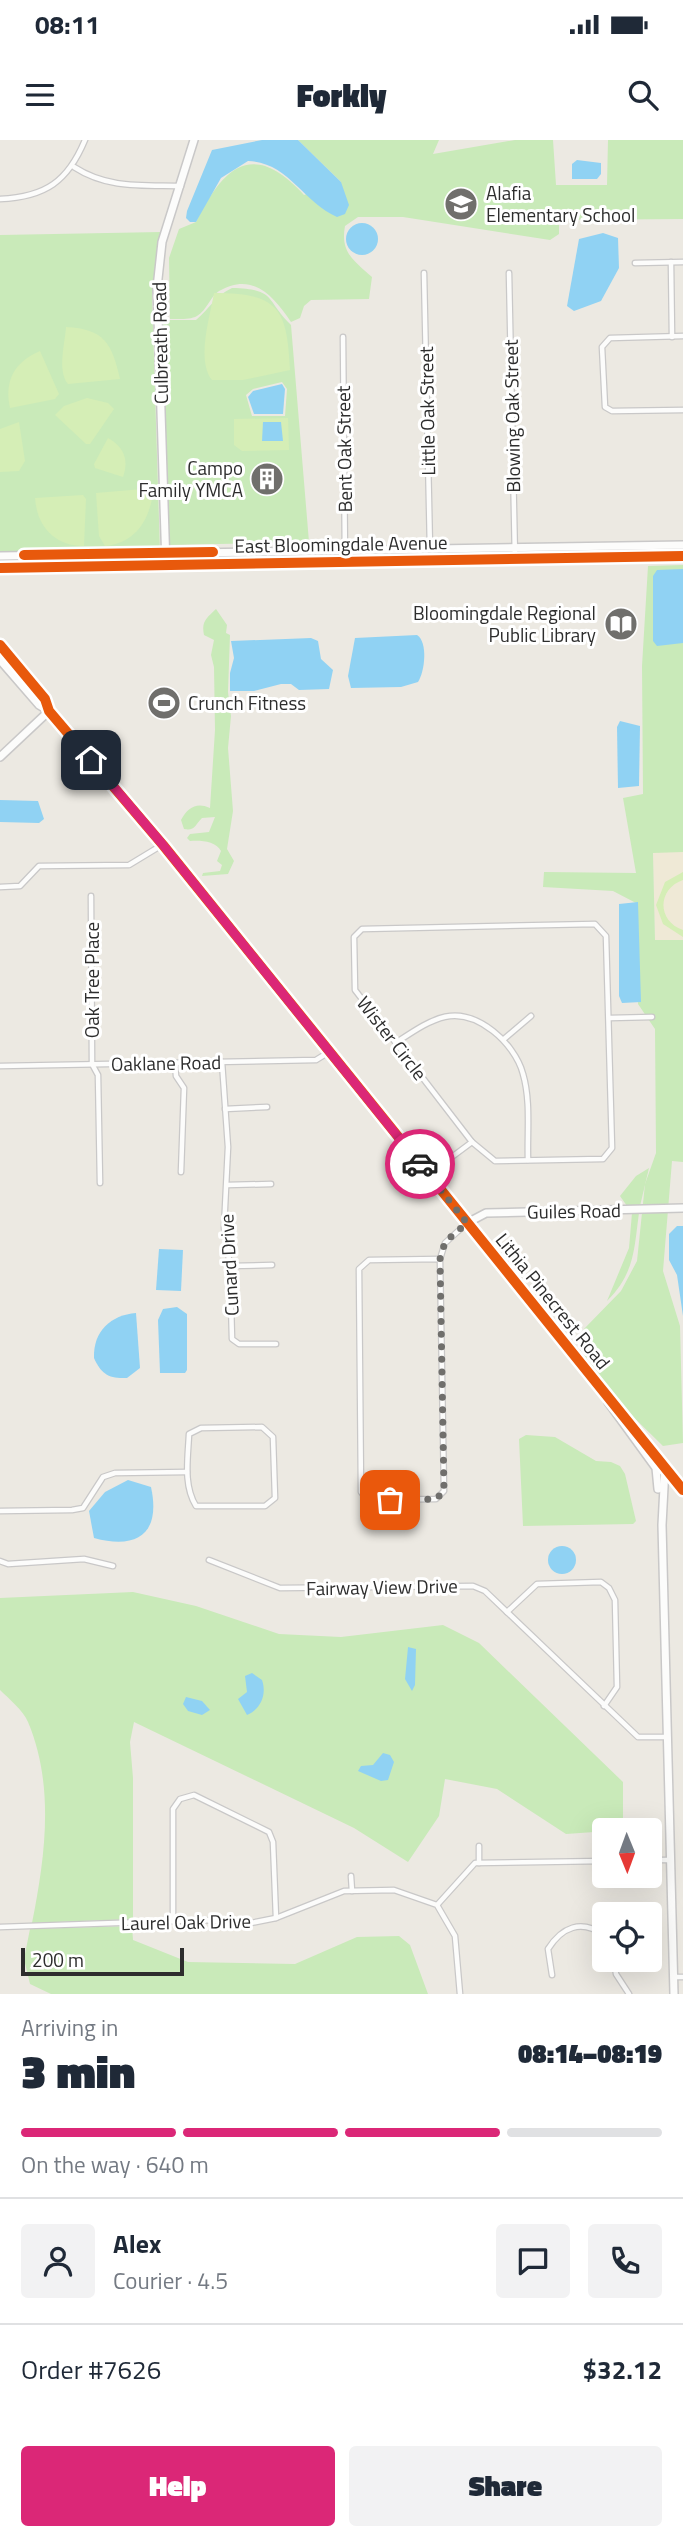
<!DOCTYPE html>
<meta charset="utf-8">
<style>
:root{--surface:#fff;--page:#f2f2f3;--text:#1f2937;--muted:#747a83;--line:#e0e1e3;--accent:#db2777}
body{margin:0;font-family:"Titillium Web",sans-serif;background:var(--page);color:var(--text);height:100vh;display:flex;flex-direction:column;font-size:26px;white-space:nowrap}
*{box-sizing:border-box;margin:0}
p{font-size:23px;color:var(--muted)}
.icon{flex:none;width:38px;height:38px;fill:none;stroke:currentColor;stroke-width:2;stroke-linecap:round;stroke-linejoin:round}
.map{position:relative;height:1854px;overflow:hidden}
.side{display:flex;flex-direction:column;background:var(--surface);flex:1}
.side>*{flex:none}
.needle{width:46px;rotate:179deg}
.tools{position:absolute;left:592px;top:1678px;display:grid;gap:14px}
.tools a{display:grid;place-items:center;width:70px;height:70px;border-radius:7px;background:var(--surface);box-shadow:0 7px 28px #0002;font-size:35px}
.scale{position:absolute;left:21px;bottom:18px;width:163px;box-sizing:border-box;padding-left:7px;border:4px solid #2d2d2d;border-top:0;font-size:19px;line-height:24px;white-space:nowrap;color:#2d2d2d;-webkit-text-stroke:5px #fff;paint-order:stroke}
.pin{position:absolute;display:grid;place-items:center;width:60px;height:60px;color:#fff;margin:-30px;border-radius:14px;box-shadow:0 4px 10px #0006}
.courier{position:absolute;display:grid;place-items:center;width:70px;height:70px;margin:-35px;border:5px solid #db2777;border-radius:50%;background:#fff;color:#222;box-shadow:0 2px 9px #0007}
.head em{font-style:normal;font-weight:800}
.head div{display:flex;flex-direction:column-reverse}
.head{display:flex;align-items:center;justify-content:space-between;height:119px;padding:0 21px}
h1{font-size:46px;font-weight:800;line-height:52px}
.bar{display:grid;grid-template-columns:repeat(4,1fr);gap:10px 7px;align-content:center;height:84px;padding:0 21px}
.bar i{height:9px;border-radius:5px;background:var(--line)}
.bar .selected{background:var(--accent)}
.bar p{grid-column:span 4}
.line{display:flex;align-items:center;gap:18px;padding:0 21px;border-top:2px solid var(--line)}
.line div{flex:1}
.round{display:grid;place-items:center;flex:none;width:74px;height:74px;border-radius:7px;background:var(--page)}
.cta{display:flex;gap:14px;margin-top:auto;padding:14px 21px}
.cta a{flex:1;height:80px;border-radius:7px;background:var(--accent);color:#fff;font-size:28px;font-weight:800;line-height:80px;text-align:center}
.cta a+a{background:var(--page);color:var(--text)}
.status{display:flex;justify-content:space-between;align-items:center;height:49px;padding:0 35px;background:var(--surface);direction:ltr}
.status svg{height:19px;fill:currentColor}
header{display:flex;justify-content:space-between;align-items:center;height:91px;padding:0 21px;background:var(--surface);font-size:32px;font-weight:800}
.map>svg:first-child{display:block}
.education{fill:#efe9d6}
.green{fill:#c9eab9;fill-rule:evenodd}
.pitch{fill:#d5eeb6}
.water{fill:#90d2f3}
.lines{fill:none;stroke-linecap:round;stroke-linejoin:round}
.street-casing{stroke:#c9c8c8;stroke-width:7}
.secondary-casing{stroke:#c9c8c8;stroke-width:10}
.street{stroke:#fcfcfb;stroke-width:4.5}
.secondary{stroke:#fcfcfb;stroke-width:7}
.cycleway-casing{stroke:#fff;stroke-width:15}
.cycleway{stroke:#e8590c;stroke-width:10}
.done{stroke:#706f6c;stroke-width:7;stroke-dasharray:0 12.6}
.route{stroke:#db2777;stroke-width:9}
.labels{text-anchor:middle;stroke-width:6;stroke-linejoin:round;paint-order:stroke}
.poi-label{font-size:19px;fill:#2d2d2d;stroke:#fff;text-anchor:start}
.street-label{font-size:19px;fill:#2d2d2d;stroke:#fff}
</style>
<div class="status"><b>08:11</b><svg viewBox="0 0 49 12"><path d="M0 12V9h3v3zM5 12V6h3v6zM10 12V3h3v9zM15 12V0h3v12zM26 1h20v11H26zM47 4h2v5h-2z"/></svg></div>
<header><svg class="icon" aria-label="menu" viewBox="0 0 24 24"><path d="M4 6h16M4 12h16M4 18h16"/></svg>Forkly<svg class="icon" aria-label="search" viewBox="0 0 24 24"><circle cx="10" cy="10" r="6"/><path d="M15 15l6 6"/></svg></header>
<div class="map">
<svg width="683" height="1854" viewBox="0 0 683 1854">
<rect width="100%" height="100%" fill="#ece9e2"/>
<!-- education -->
<polygon class="education" points="653,712 683,712 683,800 655,800"/>
<!-- green -->
<g class="green">
<path d="M298 0H439L433 14 515 0H553L556 45H607L608 0H683V79L559 80V94L550 100 403 77H358L345 86C340 112 354 121 372 137L369 159 311 160 304 166 300 178 291 182C274 157 253 131 219 151 210 157 207 170 197 176 190 180 178 179 170 179L169 118 179 89 196 82C224 25 254 0 304 55L341 42Z"/>
<polygon points="161,92 152,155 160,412 0,414 0,95"/>
<path d="M232 148C277 149 265 160 291 185L309 402 168 405 161 180H196C210 168 216 155 232 148ZM282 242 287 249 285 276H252L246 255 253 249Z"/>
<polygon points="683,425 683,712 653,713 655,800 683,800 683,1022 672,1021 663,1131 680,1186 683,1303 663,1306 614,1258 580,1209 584,1189 621,1151 637,1121 645,1044 656,1013 655,889 638,864 636,763 613,751 543,747 544,732 636,733 623,658 643,654 642,526 648,426"/>
<path d="M216 469 227 485 226 493 230 495 228 552 231 576 228 608 233 671 227 709 234 721 228 734 202 736 203 733 220 731 222 725 217 721 221 711C216 701 200 700 190 701L187 698 190 694 209 692 215 677 202 678C195 685 195 691 184 689L181 680C188 667 197 662 210 668L215 590 214 527 211 515 214 500 204 495C201 481 207 478 216 469Z"/>
<polygon points="649,1028 640,1066 627,1066 620,1056 636,1036"/>
<path d="M632 1073H639C634 1109 635 1133 607 1161L629 1108Z"/>
<polygon points="526,1295 555,1297 596,1321 611,1322 620,1326 625,1334 636,1381 633,1384 523,1386 519,1299"/>
<path d="M133 1452 196 1466 279 1494 341 1497 443 1485 479 1503 623 1642V1690L566 1694 497 1649 445 1639 439 1676 408 1722 354 1688 134 1582 130 1602 133 1638V1779L32 1783C45 1718 55 1646 28 1582 23 1570 9 1559 0 1550V1458Z"/>
<polygon points="132,1786 133,1800 188,1822 295,1824 357,1797 399,1796 410,1805 428,1854 51,1854 30,1844 24,1819 30,1789"/>
</g>
<!-- pitch -->
<g class="pitch">
<path d="M214 153C280 153 287 170 290 230L243 240H212C196 220 210 177 214 153Z"/>
<path d="M66 187C104 189 112 203 120 239L68 244C57 231 65 203 66 187Z"/>
<path d="M40 211 59 254 55 259 10 268C4 241 14 222 40 211Z"/>
<polygon points="87,258 108,263 114,269 90,304 86,304 55,275 64,266"/>
<polygon points="288,278 289,310 242,311 234,305 234,279"/>
<polygon points="19,282 25,321 19,331 0,332 0,289"/>
<path d="M108 298C124 307 129 320 123 337L95 328 94 324Z"/>
<path d="M143 349 153 353C149 381 135 403 105 406L99 396 96 353Z"/>
<path d="M83 355 86 359 84 406C54 406 37 386 35 358Z"/>
<path d="M683 732V740C657 749 657 781 683 790V797L663 784 656 765 665 742Z"/>
</g>
<!-- water -->
<g class="water">
<path d="M262 0H298L341 42 349 65 345 74 337 77C303 62 288 22 248 21L221 38 196 82H190L186 78 187 71 212 10Z"/>
<polygon points="577,20 601,23 601,34 597,39 572,39 572,24"/>
<circle cx="362" cy="99" r="16"/>
<polygon points="603,93 618,98 619,128 601,161 574,171 567,166 579,99"/>
<polygon points="282,244 285,249 283,274 254,274 248,257 253,251"/>
<polygon points="263,282 281,282 283,301 262,301"/>
<polygon points="683,429 683,503 657,506 653,501 653,436 657,430"/>
<path d="M417 495C428 502 425 531 418 542L401 547 351 548 348 536 355 498Z"/>
<polygon points="311,498 318,501 321,519 333,530 329,549 299,550 291,544 281,544 254,551 230,551 230,533 234,518 231,501"/>
<polygon points="620,581 640,586 639,646 618,648 617,587"/>
<polygon points="0,660 38,661 44,679 39,683 0,682"/>
<polygon points="638,762 641,862 622,863 619,856 619,764"/>
<polygon points="677,1086 683,1086 683,1176 677,1135 669,1120 669,1094"/>
<polygon points="159,1109 183,1110 181,1151 156,1150"/>
<polygon points="177,1167 187,1174 187,1230 185,1233 160,1233 158,1180 163,1169"/>
<path d="M136 1173 140 1228 127 1238C109 1239 101 1234 94 1218 93 1191 111 1175 136 1173Z"/>
<path d="M128 1340 151 1347C161 1393 138 1410 94 1398L89 1371 105 1352Z"/>
<circle cx="562" cy="1420" r="14"/>
<polygon points="408,1507 416,1509 415,1545 412,1551 405,1539"/>
<path d="M252 1533 262 1540C267 1554 261 1569 247 1575L238 1559 247 1552 245 1536Z"/>
<polygon points="186,1557 202,1561 210,1570 202,1575 188,1571 183,1564"/>
<polygon points="383,1613 390,1615 394,1622 388,1640 381,1641 358,1631 361,1626 373,1625"/>
</g>
<g class="lines">
<defs>
<g id="street">
<path d="M74 27C108 49 142 45 181 46"/>
<path d="M0 59C46 57 68 41 85 0"/>
<polyline points="671,122 672,197"/>
<polyline points="635,123 683,122"/>
<polyline points="424,133 430,409"/>
<polyline points="509,133 515,419"/>
<polyline points="683,196 610,198 602,207 605,267 612,271 683,270"/>
<polyline points="343,197 345,421"/>
<polyline points="0,747 20,746 39,726 129,725 162,705"/>
<polyline points="91,756 92,924 98,935 100,1043"/>
<polygon points="595,784 606,796 612,1008 603,1019 495,1021 472,1002 355,850 354,797 362,789"/>
<polyline points="610,878 652,877"/>
<polyline points="504,899 531,876"/>
<path d="M397 902C432 879 456 862 493 891 506 901 519 918 523 934 531 961 527 993 528 1020"/>
<polyline points="222,922 228,1007 224,1088 230,1126 232,1199 239,1204 276,1204"/>
<polyline points="175,923 176,936 184,948 181,1032"/>
<polyline points="0,926 316,920 329,912"/>
<polyline points="225,969 267,967"/>
<polyline points="429,1034 472,1002"/>
<polyline points="227,1045 271,1044"/>
<polygon points="440,1119 444,1351 436,1359 367,1360 361,1352 359,1129 369,1120"/>
<polyline points="440,1119 445,1103 467,1083"/>
<polyline points="230,1126 272,1125"/>
<path d="M262 1287 273 1297 275 1358 265 1366H196C183 1345 188 1318 189 1294L201 1288Z"/>
<polyline points="0,1371 72,1370 83,1368 103,1337 115,1333 187,1332"/>
<polyline points="209,1420 280,1448 473,1446 485,1451 638,1597 668,1597"/>
<polyline points="0,1421 8,1424 84,1419 113,1426"/>
<polyline points="507,1472 537,1444 601,1442 609,1448 615,1460 617,1547 604,1566"/>
<polyline points="479,1706 479,1723"/>
<polyline points="649,1720 670,1720"/>
<polyline points="351,1736 352,1751"/>
<polyline points="438,1764 475,1723 604,1721"/>
<polyline points="173,1781 173,1669 180,1659 194,1655 269,1692 273,1702 276,1778"/>
<polyline points="0,1787 202,1780 251,1783 276,1778 344,1751 394,1750 437,1765 455,1796 460,1854"/>
<polyline points="614,1820 616,1834 629,1854"/>
<path d="M552 1835 548 1809C562 1787 581 1779 604 1795"/>
<polyline points="674,1837 683,1837"/>
</g>
<g id="secondary">
<polyline points="0,416 683,405"/>
<polyline points="166,426 157,148 162,102 194,0"/>
<polyline points="0,428 683,416"/>
<polyline points="0,505 45,559 49,571"/>
<polyline points="0,520 39,565 49,571 163,705 683,1350"/>
<polyline points="0,617 49,571"/>
<polyline points="467,1083 486,1073 683,1068"/>
<polyline points="608,1262 656,1328 658,1349"/>
<polyline points="665,1328 662,1385 674,1854"/>
</g>
</defs>
<!-- street casing -->
<use href="#street" class="street-casing"/>
<!-- secondary casing -->
<use href="#secondary" class="secondary-casing"/>
<!-- street -->
<use href="#street" class="street"/>
<!-- secondary -->
<use href="#secondary" class="secondary"/>
<defs>
<g id="cycleway">
<polyline points="24,415 213,412"/>
<polyline points="0,428 683,416"/>
<polyline points="0,505 45,559 49,571 163,705 683,1350"/>
</g>
</defs>
<!-- cycleway casing -->
<use href="#cycleway" class="cycleway-casing"/>
<!-- cycleway -->
<use href="#cycleway" class="cycleway"/>
</g>
<g class="lines">
<!-- done -->
<polyline class="done" points="390,1360 436,1359 444,1351 440,1119 445,1102 467,1083 420,1024"/>
<!-- route -->
<polyline class="route" points="91,620 163,705 420,1024"/>
</g>
<!-- icons -->
<defs>
<symbol id="school-disc" viewBox="-11 -11 22 22"><circle r="9.5" fill="#706f6c" stroke="#fff"/><path d="M0-5L7-2L0 1L-7-2ZM-4 1L0 2.5L4 1V4Q0 6-4 4Z" fill="#fff"/></symbol>
<symbol id="building-disc" viewBox="-11 -11 22 22"><circle r="9.5" fill="#706f6c" stroke="#fff"/><path d="M-4-6H4V6H1V3H-1V6H-4ZM-2.5-4.3h1.7v1.8h-1.7ZM.8-4.3h1.7v1.8H.8ZM-2.5-1h1.7V.8h-1.7ZM.8-1h1.7V.8H.8Z" fill="#fff"/></symbol>
<symbol id="library-disc" viewBox="-11 -11 22 22"><circle r="9.5" fill="#706f6c" stroke="#fff"/><path d="M-6-4Q-3-5.5-.7-3.5V5Q-3 3-6 4ZM6-4Q3-5.5 .7-3.5V5Q3 3 6 4Z" fill="#fff"/></symbol>
<symbol id="stadium-disc" viewBox="-11 -11 22 22"><circle r="9.5" fill="#706f6c" stroke="#fff"/><path d="M0-5a6.5 5 0 1 0 0 10a6.5 5 0 1 0 0-10ZM-3.5-1.8h7v3.6h-7Z" fill="#fff"/></symbol>
</defs>
<g fill-rule="evenodd">
<use href="#school-disc" x="442" y="45" width="38" height="38"/>
<use href="#building-disc" x="248" y="320" width="38" height="38"/>
<use href="#library-disc" x="602" y="465" width="38" height="38"/>
<use href="#stadium-disc" x="145" y="544" width="38" height="38"/>
</g>
<g class="labels">
<!-- poi labels -->
<g class="poi-label">
<text x="486" y="60">Alafia<tspan x="486" dy="22">Elementary School</tspan></text>
<text x="243" y="335" text-anchor="end">Campo<tspan x="243" dy="22">Family YMCA</tspan></text>
<text x="596" y="480" text-anchor="end">Bloomingdale Regional<tspan x="596" dy="22">Public Library</tspan></text>
<text x="188" y="570">Crunch Fitness</text>
</g>
<!-- street labels -->
<g class="street-label">
<text transform="translate(160 203) rotate(-91)" y="7">Culbreath Road</text>
<text transform="translate(427 271) rotate(-91)" y="7">Little Oak Street</text>
<text transform="translate(512 276) rotate(-91)" y="7">Blowing Oak Street</text>
<text transform="translate(344 309) rotate(-91)" y="7">Bent Oak Street</text>
<text transform="translate(341 404) rotate(-1)" y="7">East Bloomingdale Avenue</text>
<text transform="translate(92 840) rotate(-90)" y="7">Oak Tree Place</text>
<text transform="translate(392 898) rotate(52)" y="7">Wister Circle</text>
<text transform="translate(166 923) rotate(-1)" y="7">Oaklane Road</text>
<text transform="translate(574 1071) rotate(-1)" y="7">Guiles Road</text>
<text transform="translate(229 1125) rotate(-93)" y="7">Cunard Drive</text>
<text transform="translate(553 1161) rotate(51)" y="7">Lithia Pinecrest Road</text>
<text transform="translate(382 1447) rotate(-1)" y="7">Fairway View Drive</text>
<text transform="translate(186 1782) rotate(-1)" y="7">Laurel Oak Drive</text>
</g>
</g>
</svg>
<div class="tools">
<a><svg class="needle" viewBox="-14 -14 28 28"><path d="M0-13l5 13h-10z" fill="#e53935"/><path d="M0 13l5-13h-10z" fill="#747a83"/></svg></a>
<a><svg class="icon" aria-label="locate" viewBox="0 0 24 24"><circle cx="12" cy="12" r="6"/><path d="M12 2v4M12 18v4M2 12h4M18 12h4"/></svg></a>
</div>
<div class="scale">200 m</div>
<div class="pin" style="left:390px;top:1360px;background:#ea580c"><svg class="icon" aria-label="bag" viewBox="0 0 24 24"><path d="M5 8h14l-1 12H6zM9 8a3 3 0 0 1 6 0"/></svg></div>
<div class="pin" style="left:91px;top:620px;background:#1f2937"><svg class="icon" aria-label="home" viewBox="0 0 24 24"><path d="M3 11l9-7 9 7M6 9v11h12V9"/></svg></div>
<div class="courier" style="left:420px;top:1024px"><svg class="icon" aria-label="car" viewBox="0 0 24 24"><path d="M5 17H2v-5l4-1 3-4h7l3 4 3 1v5h-3M9 17h6M6 11h13"/><circle cx="7" cy="17" r="2"/><circle cx="17" cy="17" r="2"/></svg></div>
</div>
<section class="side">
<div class="head"><div><h1>3 min</h1><p>Arriving in</p></div><em>08:14–08:19</em></div>
<div class="bar"><i class="selected"></i><i class="selected"></i><i class="selected"></i><i></i><p>On the way · 640 m</p></div>
<div class="line" style="height:126px"><a class="round"><svg class="icon" aria-label="person" viewBox="0 0 24 24"><circle cx="12" cy="8" r="4"/><path d="M4 21q1-7 8-7t8 7"/></svg></a><div><b>Alex</b><p>Courier · 4.5</p></div><a class="round"><svg class="icon" aria-label="chat" viewBox="0 0 24 24"><path d="M4 5h16v11H9l-5 4z"/></svg></a><a class="round"><svg class="icon" aria-label="phone" viewBox="0 0 24 24"><path d="M5 4h4l2 5-3 2q2 4 5 5l2-3 5 2v4C11 20 4 13 5 4z"/></svg></a></div>
<div class="line" style="height:91px"><div>Order #7626</div><b>$32.12</b></div>
<div class="cta"><a>Help</a><a>Share</a></div>
</section>
